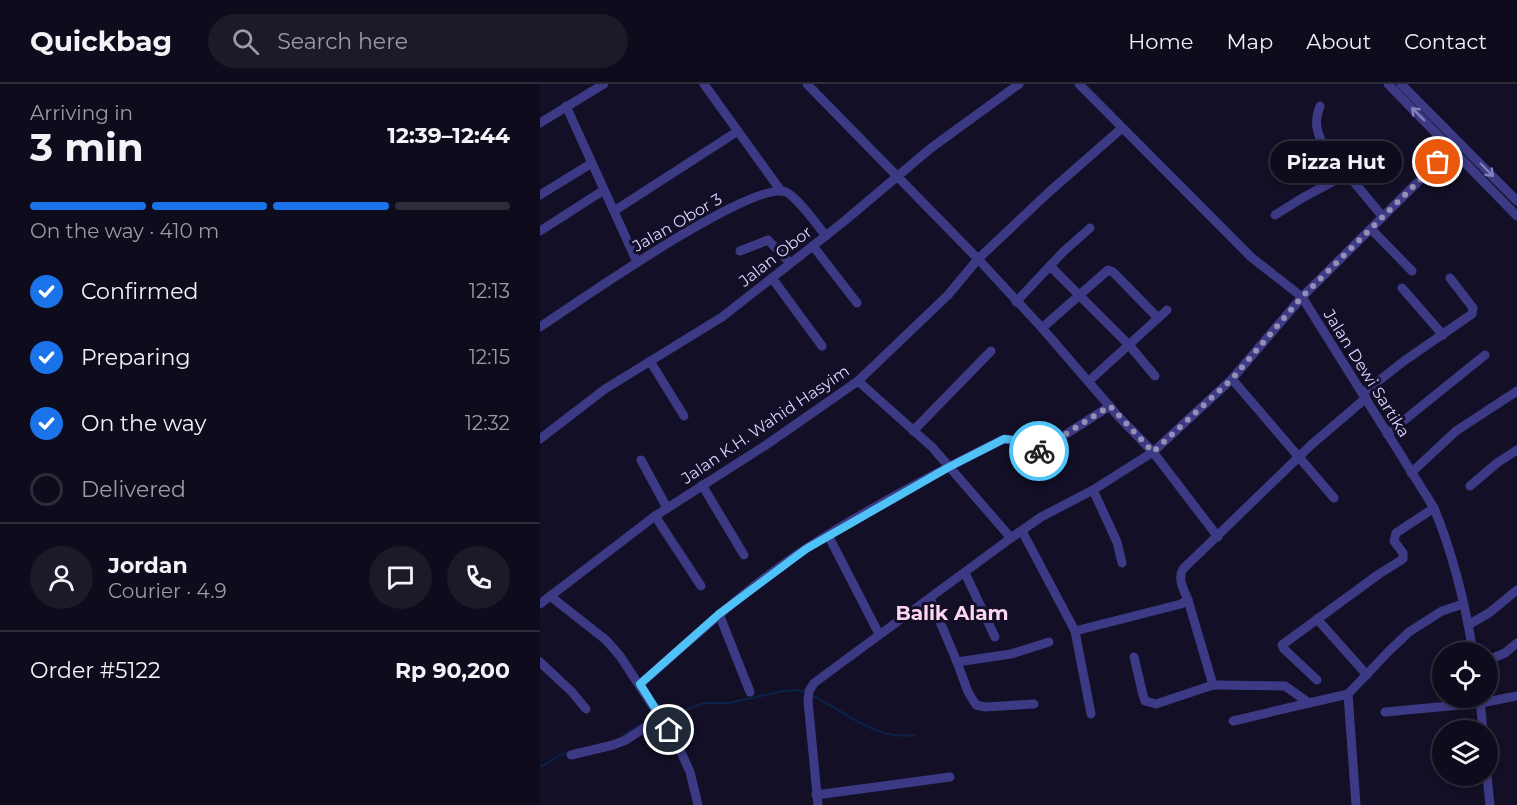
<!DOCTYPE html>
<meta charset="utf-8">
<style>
:root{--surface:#0e0b1c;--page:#1c1929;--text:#f1f3f6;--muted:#9b9ba3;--line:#2e2b3b;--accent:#1a73e8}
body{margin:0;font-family:Montserrat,sans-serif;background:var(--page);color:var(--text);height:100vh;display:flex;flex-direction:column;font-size:22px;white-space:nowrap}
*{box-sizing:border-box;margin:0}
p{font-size:20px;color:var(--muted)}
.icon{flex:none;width:33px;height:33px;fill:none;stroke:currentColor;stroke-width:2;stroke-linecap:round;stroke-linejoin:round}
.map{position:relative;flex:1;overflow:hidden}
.details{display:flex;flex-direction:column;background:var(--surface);width:540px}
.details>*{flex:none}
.tools{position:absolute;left:892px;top:558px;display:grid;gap:12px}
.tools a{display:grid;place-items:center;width:66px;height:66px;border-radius:50%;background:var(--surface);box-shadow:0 3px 9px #0003,0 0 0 2px var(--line);font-size:30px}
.pin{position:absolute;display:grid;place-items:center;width:51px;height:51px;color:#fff;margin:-26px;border:3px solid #fff;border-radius:50%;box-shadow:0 2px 6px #0007}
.courier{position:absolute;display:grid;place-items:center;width:60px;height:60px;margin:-30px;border:4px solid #4fc3f7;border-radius:50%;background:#fff;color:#222;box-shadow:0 2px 8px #0007}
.bubble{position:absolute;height:42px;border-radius:21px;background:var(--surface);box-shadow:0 3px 9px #0003,0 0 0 2px var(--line);font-size:20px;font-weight:700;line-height:42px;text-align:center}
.head em{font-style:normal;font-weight:700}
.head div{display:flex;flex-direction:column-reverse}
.head{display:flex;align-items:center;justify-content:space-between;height:102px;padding:0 30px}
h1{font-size:39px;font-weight:700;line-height:45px}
.bar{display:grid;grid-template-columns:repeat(4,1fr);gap:9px 6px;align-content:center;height:72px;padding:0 30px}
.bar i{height:8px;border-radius:4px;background:var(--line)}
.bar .active{background:var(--accent)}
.bar p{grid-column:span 4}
.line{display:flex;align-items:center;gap:15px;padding:0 30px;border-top:2px solid var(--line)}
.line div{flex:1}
.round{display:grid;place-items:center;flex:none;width:63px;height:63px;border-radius:32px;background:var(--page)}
ol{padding:0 30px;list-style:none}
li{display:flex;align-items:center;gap:18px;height:66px}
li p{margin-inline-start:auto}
li .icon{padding:6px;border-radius:50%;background:var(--accent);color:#fff;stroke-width:4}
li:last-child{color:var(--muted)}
li i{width:33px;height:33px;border:3px solid var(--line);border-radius:50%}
header{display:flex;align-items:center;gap:36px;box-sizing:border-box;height:84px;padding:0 30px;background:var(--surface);border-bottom:2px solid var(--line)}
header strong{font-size:28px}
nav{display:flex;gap:33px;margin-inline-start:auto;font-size:21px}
.search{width:420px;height:54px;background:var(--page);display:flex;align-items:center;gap:15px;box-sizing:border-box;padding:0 21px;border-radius:33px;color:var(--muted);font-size:22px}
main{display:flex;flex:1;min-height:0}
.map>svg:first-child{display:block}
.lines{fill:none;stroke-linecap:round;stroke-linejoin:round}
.stream{stroke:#0c2248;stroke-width:2}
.minor{stroke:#3d3a85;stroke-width:9}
.oneway{stroke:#837fbc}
.done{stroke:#948fb3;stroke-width:6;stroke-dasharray:0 10.8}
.route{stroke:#4fc3f7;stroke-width:8}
.labels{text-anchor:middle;stroke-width:6;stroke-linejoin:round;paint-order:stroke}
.street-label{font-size:16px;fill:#d9d4ff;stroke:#130f26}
.quarter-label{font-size:20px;font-weight:bold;fill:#ffd6f0;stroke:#130f26}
</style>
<header>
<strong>Quickbag</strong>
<div class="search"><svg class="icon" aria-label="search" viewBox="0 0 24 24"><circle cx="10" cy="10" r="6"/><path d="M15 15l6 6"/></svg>Search here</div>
<nav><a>Home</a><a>Map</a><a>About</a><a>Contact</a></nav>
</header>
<main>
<section class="details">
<div class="head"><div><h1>3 min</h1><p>Arriving in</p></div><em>12:39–12:44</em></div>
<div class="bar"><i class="active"></i><i class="active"></i><i class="active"></i><i></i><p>On the way · 410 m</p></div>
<ol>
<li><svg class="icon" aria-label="check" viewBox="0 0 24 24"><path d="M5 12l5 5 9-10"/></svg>Confirmed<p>12:13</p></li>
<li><svg class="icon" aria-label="check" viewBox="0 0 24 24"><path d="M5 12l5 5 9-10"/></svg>Preparing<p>12:15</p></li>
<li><svg class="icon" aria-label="check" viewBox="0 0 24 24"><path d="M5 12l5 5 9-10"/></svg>On the way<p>12:32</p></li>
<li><i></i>Delivered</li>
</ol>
<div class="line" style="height:108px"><a class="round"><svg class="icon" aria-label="person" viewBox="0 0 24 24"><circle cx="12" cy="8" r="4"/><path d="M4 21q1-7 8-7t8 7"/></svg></a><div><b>Jordan</b><p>Courier · 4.9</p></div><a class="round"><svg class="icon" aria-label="chat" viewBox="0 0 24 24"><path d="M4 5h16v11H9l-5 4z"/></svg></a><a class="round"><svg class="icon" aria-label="phone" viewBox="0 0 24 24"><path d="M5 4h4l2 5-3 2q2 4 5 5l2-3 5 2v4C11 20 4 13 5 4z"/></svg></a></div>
<div class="line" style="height:78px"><div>Order #5122</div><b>Rp 90,200</b></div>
</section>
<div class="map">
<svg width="977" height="721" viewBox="0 0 977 721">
<rect width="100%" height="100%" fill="#130f26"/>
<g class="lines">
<!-- stream -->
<g class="stream">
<path d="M271 611C305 627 335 657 375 651"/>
<polyline points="127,629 146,626 163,619 189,619 243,607 257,606 266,609"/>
<polyline points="81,653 109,635"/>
<polyline points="0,683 21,671 27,669"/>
</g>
<!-- minor -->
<g class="minor">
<polyline points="164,0 241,107"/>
<polyline points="267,0 438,175 502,244 578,332 613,368 678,453"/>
<path d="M539 0 711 173 762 213 894 424C913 470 925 519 933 568"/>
<polyline points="848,0 977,132"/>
<polyline points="861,0 977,117"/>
<polyline points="26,22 97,178"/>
<path d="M780 22C774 38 776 47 784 62L843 133"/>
<polyline points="0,39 64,0"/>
<polyline points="0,111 52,79"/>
<polyline points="74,127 198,47"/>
<polyline points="735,131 764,113 807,90"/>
<polyline points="831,145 872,187"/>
<polyline points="0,147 64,106"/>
<polyline points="273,162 317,219"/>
<polyline points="200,167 228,156 250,179"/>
<polyline points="511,183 589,261 615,292"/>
<polyline points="232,194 282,262"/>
<polyline points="862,204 903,251"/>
<polyline points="476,218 523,168 550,144"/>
<path d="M0 243C35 220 212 95 246 108 258 114 277 141 286 152"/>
<polyline points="502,244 568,186 573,188 618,234"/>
<polyline points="110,277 144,332"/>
<polyline points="692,295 794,414"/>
<polyline points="318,297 392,363 471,454"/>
<polyline points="549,297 627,226"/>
<polyline points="823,309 864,277 932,230 933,224 910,194"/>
<polyline points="373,347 451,267"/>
<polyline points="847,350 945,271"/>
<polyline points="0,355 65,305 182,233 302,139 391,64 479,0"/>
<polyline points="101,376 127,424"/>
<polyline points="871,389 916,347 977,307"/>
<polyline points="162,401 204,471"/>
<polyline points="930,402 957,379 977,366"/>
<polyline points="553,406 577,458 582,479"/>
<polyline points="115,432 161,502"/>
<polyline points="482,447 535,547 551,630"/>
<polyline points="288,451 339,550"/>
<polyline points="425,489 455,553"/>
<polyline points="10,512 66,556 80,572 137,659 150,688 158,721"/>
<polyline points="390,514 417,578 471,570 509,558"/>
<polyline points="0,520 115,432 226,361 318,297 408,211 438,175 509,108 582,44"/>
<polyline points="179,530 210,608"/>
<polyline points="777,535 827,591"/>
<polyline points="928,541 949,529 977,506"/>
<path d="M535 547 641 520 648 516C644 506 637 495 643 485L771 361 826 314"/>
<polyline points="594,573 603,611 605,617 616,620 673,601 648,516"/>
<polyline points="948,576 965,569 977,559"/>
<polyline points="0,578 32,608 46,625"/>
<polyline points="417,578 428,608 436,621 445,623 494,620"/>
<polyline points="777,596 744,565 742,561 839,490 863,475 863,469 854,457 856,449 894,424"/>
<path d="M100 600C154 553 207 503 267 464 330 423 397 388 464 355L474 356 484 371 492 372 570 322"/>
<polyline points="673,601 745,602 769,619 808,610 849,567 869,548 902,527 923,520"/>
<polyline points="808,610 816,721"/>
<polyline points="940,616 943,646"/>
<polyline points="845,628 941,619 977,612"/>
<polyline points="693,637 769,619"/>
<polyline points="31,671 73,661 86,656 121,633"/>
<polyline points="947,692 950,721"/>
<polyline points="276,711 410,693"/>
<polyline points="278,721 268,617 269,607 274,599 471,454 501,433 553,406 613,368 692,295 762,213 912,64"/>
</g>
</g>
<!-- one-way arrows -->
<defs><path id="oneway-shaft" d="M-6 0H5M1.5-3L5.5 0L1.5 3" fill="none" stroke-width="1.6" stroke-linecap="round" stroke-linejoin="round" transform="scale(1.5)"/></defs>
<g class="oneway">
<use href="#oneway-shaft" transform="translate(878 30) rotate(-135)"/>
<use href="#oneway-shaft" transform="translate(947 86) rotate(46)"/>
</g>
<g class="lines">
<!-- done -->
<polyline class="done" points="499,367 570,322 613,368 692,295 762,213 898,78"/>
<!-- route -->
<polyline class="route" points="129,646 100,600 179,530 266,465 409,383 464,355 474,356 484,371 488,372 499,367"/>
</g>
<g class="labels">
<!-- street labels -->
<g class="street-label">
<text transform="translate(137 138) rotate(-30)" y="6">Jalan Obor 3</text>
<text transform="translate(235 172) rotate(-38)" y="6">Jalan Obor</text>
<text transform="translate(827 289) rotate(58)" y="6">Jalan Dewi Sartika</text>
<text transform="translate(225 340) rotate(-34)" y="6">Jalan K.H. Wahid Hasyim</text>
</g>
<!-- quarter labels -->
<g class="quarter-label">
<text x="412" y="536">Balik Alam</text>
</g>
</g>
</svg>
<div class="tools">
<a><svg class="icon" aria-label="locate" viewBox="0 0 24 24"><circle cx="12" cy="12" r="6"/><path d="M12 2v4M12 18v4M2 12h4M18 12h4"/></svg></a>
<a><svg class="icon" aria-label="layers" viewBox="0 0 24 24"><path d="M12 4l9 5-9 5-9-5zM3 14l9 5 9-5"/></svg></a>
</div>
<div class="pin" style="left:898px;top:78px;background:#ea580c"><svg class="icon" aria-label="bag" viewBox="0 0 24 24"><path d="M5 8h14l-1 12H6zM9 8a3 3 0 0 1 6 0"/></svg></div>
<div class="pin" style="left:129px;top:646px;background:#1f2937"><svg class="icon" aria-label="home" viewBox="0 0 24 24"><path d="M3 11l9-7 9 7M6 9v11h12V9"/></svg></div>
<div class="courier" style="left:499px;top:367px"><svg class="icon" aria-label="bike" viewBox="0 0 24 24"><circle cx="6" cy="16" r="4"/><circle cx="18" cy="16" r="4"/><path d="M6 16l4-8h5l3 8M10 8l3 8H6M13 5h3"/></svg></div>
<div class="bubble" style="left:730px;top:57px;width:132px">Pizza Hut</div>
</div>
</main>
